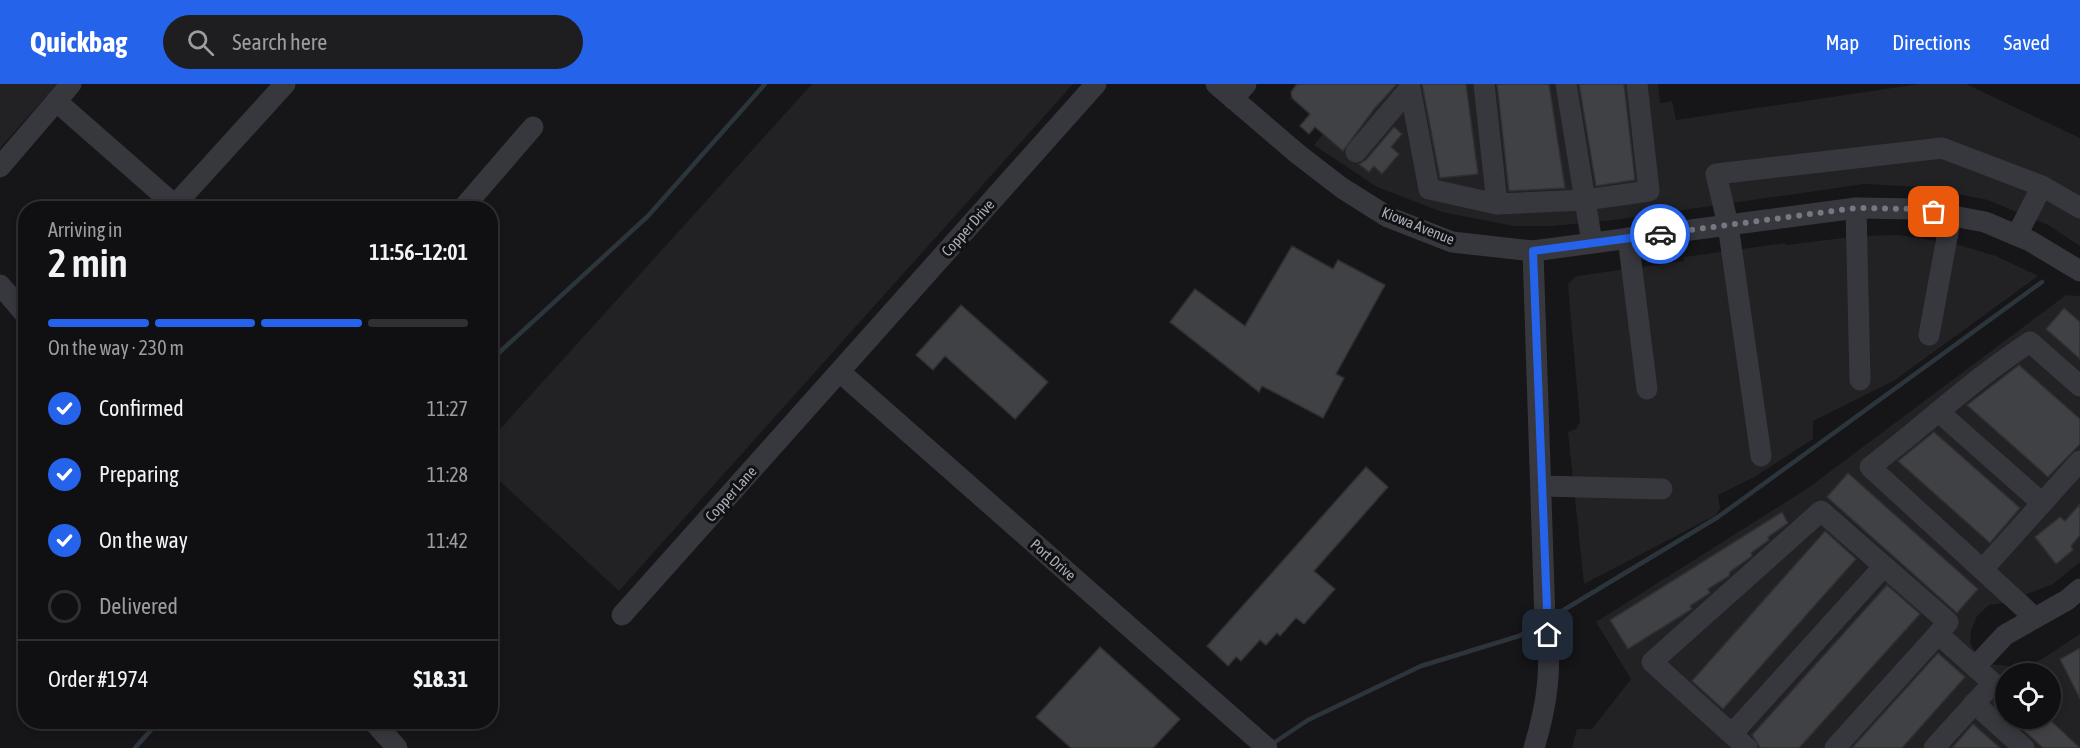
<!DOCTYPE html>
<meta charset="utf-8">
<style>
:root{--surface:#101012;--page:#1e1e20;--text:#f1f3f6;--muted:#9c9d9f;--line:#303032;--accent:#2563eb}
body{margin:0;font-family:"Asap Condensed",sans-serif;background:var(--page);color:var(--text);height:100vh;display:flex;flex-direction:column;font-size:22px;white-space:nowrap}
*{box-sizing:border-box;margin:0}
p{font-size:20px;color:var(--muted)}
.icon{flex:none;width:33px;height:33px;fill:none;stroke:currentColor;stroke-width:2;stroke-linecap:round;stroke-linejoin:round}
.map{position:relative;flex:1;overflow:hidden}
.side{position:absolute;left:18px;top:117px;width:480px;height:528px;display:flex;flex-direction:column;background:var(--surface);border-radius:24px;box-shadow:0 3px 9px #0003,0 0 0 2px var(--line)}
.side>*{flex:none}
.tools{position:absolute;left:1995px;top:579px;display:grid;gap:12px}
.tools a{display:grid;place-items:center;width:66px;height:66px;border-radius:50%;background:var(--surface);box-shadow:0 3px 9px #0003,0 0 0 2px var(--line);font-size:30px}
.pin{position:absolute;display:grid;place-items:center;width:51px;height:51px;color:#fff;margin:-26px;border-radius:12px;box-shadow:0 3px 9px #0006}
.courier{position:absolute;display:grid;place-items:center;width:60px;height:60px;margin:-30px;border:4px solid #2563eb;border-radius:50%;background:#fff;color:#222;box-shadow:0 2px 8px #0007}
.head em{font-style:normal;font-weight:600}
.head div{display:flex;flex-direction:column-reverse}
.head{display:flex;align-items:center;justify-content:space-between;height:102px;padding:0 30px}
h1{font-size:39px;font-weight:600;line-height:45px}
.bar{display:grid;grid-template-columns:repeat(4,1fr);gap:9px 6px;align-content:center;height:72px;padding:0 30px}
.bar i{height:8px;border-radius:4px;background:var(--line)}
.bar .on{background:var(--accent)}
.bar p{grid-column:span 4}
.line{display:flex;align-items:center;gap:15px;padding:0 30px;border-top:2px solid var(--line)}
.line div{flex:1}
ol{padding:0 30px;list-style:none}
li{display:flex;align-items:center;gap:18px;height:66px}
li p{margin-inline-start:auto}
li .icon{padding:6px;border-radius:50%;background:var(--accent);color:#fff;stroke-width:4}
li:last-child{color:var(--muted)}
li i{width:33px;height:33px;border:3px solid var(--line);border-radius:50%}
header{display:flex;align-items:center;gap:36px;box-sizing:border-box;height:84px;padding:0 30px;background:var(--accent);color:#fff}
header strong{font-size:28px}
nav{display:flex;gap:33px;margin-inline-start:auto;font-size:21px}
.search{width:420px;height:54px;background:var(--page);display:flex;align-items:center;gap:15px;box-sizing:border-box;padding:0 21px;border-radius:33px;color:var(--muted);font-size:22px}
.map>svg:first-child{display:block}
.built{fill:#222225;fill-rule:evenodd}
.lines{fill:none;stroke-linecap:round;stroke-linejoin:round}
.stream{stroke:#2c353c;stroke-width:4.5}
.building{fill:#404145;stroke:#303034;stroke-width:1.5}
.minor{stroke:#37383d;stroke-width:21}
.done{stroke:#757880;stroke-width:6;stroke-dasharray:0 10.8}
.route{stroke:#2563eb;stroke-width:8}
.labels{text-anchor:middle;stroke-width:6;stroke-linejoin:round;paint-order:stroke}
.street-label{font-size:15px;fill:#a8adb8;stroke:#111113}
</style>
<header>
<strong>Quickbag</strong>
<div class="search"><svg class="icon" aria-label="search" viewBox="0 0 24 24"><circle cx="10" cy="10" r="6"/><path d="M15 15l6 6"/></svg>Search here</div>
<nav><a>Map</a><a>Directions</a><a>Saved</a></nav>
</header>
<div class="map">
<svg width="2080" height="664" viewBox="0 0 2080 664">
<rect width="100%" height="100%" fill="#161618"/>
<!-- built -->
<g class="built">
<polygon points="0,0 57,0 0,64"/>
<polygon points="812,0 1073,0 619,507 491,389 491,355"/>
<polygon points="1364,0 1658,0 1660,19 1672,17 1676,36 1919,0 1966,0 2080,54 2080,162 2048,141 1988,116 1923,103 1864,100 1614,136 1552,142 1514,142 1442,128 1377,103 1314,61"/>
<polygon points="1898,151 1956,160 1996,172 2038,192 1895,296 1813,337 1813,355 1756,392 1718,411 1720,424 1716,431 1584,500 1568,348 1576,345 1580,338 1568,200 1577,192 1684,177 1684,173 1785,159 1786,161 1859,152"/>
<path d="M2066 211 2080 212V478L2053 500 2004 519 1989 521 1977 532 1971 547 1970 558 1975 568 1989 580 2008 582 2016 587 2042 575 2080 550V664H1572L1577 645H1592L1631 595 1596 538 1808 404ZM2006 590H2050V634H2006Z"/>
</g>
<g class="lines">
<!-- stream -->
<g class="stream">
<polyline points="490,277 648,132 765,0"/>
<polyline points="1552,533 1718,433 2042,198"/>
<polyline points="1272,660 1308,636 1421,582 1519,552 1540,540"/>
<polyline points="135,664 158,638"/>
</g>
</g>
<!-- building -->
<g class="building">
<polygon points="1297,0 1397,0 1374,25 1343,67 1315,43 1309,50 1300,42 1310,30 1292,14 1291,8"/>
<polygon points="1422,0 1466,0 1478,90 1440,94"/>
<polygon points="1497,0 1549,0 1565,104 1509,107"/>
<polygon points="1579,0 1624,0 1635,96 1596,102"/>
<polygon points="1394,43 1402,50 1391,63 1399,70 1382,90 1374,82 1369,88 1359,80 1366,76"/>
<polygon points="1292,162 1333,185 1338,176 1385,201 1336,290 1344,294 1323,334 1262,302 1259,308 1170,238 1195,205 1245,242"/>
<polygon points="961,221 1048,298 1015,335 945,272 933,286 916,271"/>
<polygon points="2064,224 2080,238 2080,275 2046,245"/>
<polygon points="2019,281 2080,335 2080,360 2048,393 1967,321"/>
<polygon points="1934,348 2020,424 1990,459 1898,377"/>
<polygon points="1366,383 1388,403 1314,487 1335,505 1304,540 1296,534 1280,552 1277,549 1266,561 1260,556 1241,577 1236,573 1228,582 1207,562"/>
<polygon points="1848,389 1978,505 1957,529 1827,413"/>
<polygon points="2080,420 2080,451 2071,462 2073,466 2056,480 2035,453 2060,433 2065,437"/>
<polygon points="1782,428 1788,439 1768,453 1769,456 1751,469 1752,472 1730,488 1729,492 1708,505 1710,509 1690,522 1692,525 1628,565 1610,536"/>
<polygon points="1825,447 1856,475 1723,625 1692,597"/>
<polygon points="1887,501 1920,530 1799,664 1760,664 1752,651"/>
<polygon points="1100,563 1180,635 1153,664 1071,664 1036,633"/>
<polygon points="2080,564 2080,615 2060,575"/>
<polygon points="1938,569 1965,593 1902,664 1852,664"/>
<polygon points="2010,634 2048,634 2080,664 2043,664"/>
<polygon points="1973,640 2000,664 1952,664"/>
</g>
<g class="lines">
<!-- minor -->
<g class="minor">
<polyline points="1216,0 1299,71 1342,104 1388,133 1452,158 1533,167 1856,124 1916,125 1985,138 2030,157 2080,187"/>
<polyline points="1484,0 1497,120 1585,116 1566,0"/>
<polyline points="1233,15 1246,0"/>
<polyline points="56,17 178,124"/>
<polyline points="1356,68 1410,4 1429,105 1497,120"/>
<polyline points="0,83 71,0"/>
<polyline points="174,122 285,0"/>
<polyline points="463,124 533,43"/>
<polyline points="1856,124 1860,296"/>
<polyline points="2017,151 2042,102 2080,124"/>
<polyline points="1628,154 1647,305"/>
<polyline points="1592,159 1585,116 1649,107 1637,0"/>
<path d="M1533 167 1545 537C1553 582 1547 621 1534 664"/>
<polyline points="0,201 26,231"/>
<polyline points="1929,251 1951,132"/>
<polyline points="840,288 1267,664"/>
<polyline points="1940,329 2042,419"/>
<polyline points="1761,372 1728,141 1716,90 1942,64 2042,102"/>
<polyline points="1541,402 1662,405"/>
<polyline points="1983,485 2080,377"/>
<polyline points="622,531 1096,0"/>
<path d="M2035 534 1870 383C1924 342 1973 295 2030 258L2080 302"/>
<polyline points="1974,619 2024,664"/>
<polyline points="374,638 397,664"/>
<polyline points="1732,650 1884,482"/>
<polyline points="1747,664 1652,578 1821,427 1948,538 1938,550 1975,583"/>
<polyline points="1835,664 1938,550"/>
<polyline points="1934,664 1993,599 1975,583 2005,551 2067,516 2080,505"/>
</g>
</g>
<g class="lines">
<!-- done -->
<polyline class="done" points="1660,150 1856,124 1916,125 1934,128"/>
<!-- route -->
<polyline class="route" points="1548,551 1533,167 1660,150"/>
</g>
<g class="labels">
<!-- street labels -->
<g class="street-label">
<text transform="translate(1418 142) rotate(22)" y="5">Kiowa Avenue</text>
<text transform="translate(968 144) rotate(-48)" y="5">Copper Drive</text>
<text transform="translate(731 410) rotate(-48)" y="5">Copper Lane</text>
<text transform="translate(1053 476) rotate(41)" y="5">Port Drive</text>
</g>
</g>
</svg>
<div class="tools">
<a><svg class="icon" aria-label="locate" viewBox="0 0 24 24"><circle cx="12" cy="12" r="6"/><path d="M12 2v4M12 18v4M2 12h4M18 12h4"/></svg></a>
</div>
<div class="pin" style="left:1934px;top:128px;background:#ea580c"><svg class="icon" aria-label="bag" viewBox="0 0 24 24"><path d="M5 8h14l-1 12H6zM9 8a3 3 0 0 1 6 0"/></svg></div>
<div class="pin" style="left:1548px;top:551px;background:#1f2937"><svg class="icon" aria-label="home" viewBox="0 0 24 24"><path d="M3 11l9-7 9 7M6 9v11h12V9"/></svg></div>
<div class="courier" style="left:1660px;top:150px"><svg class="icon" aria-label="car" viewBox="0 0 24 24"><path d="M5 17H2v-5l4-1 3-4h7l3 4 3 1v5h-3M9 17h6M6 11h13"/><circle cx="7" cy="17" r="2"/><circle cx="17" cy="17" r="2"/></svg></div>
<section class="side">
<div class="head"><div><h1>2 min</h1><p>Arriving in</p></div><em>11:56–12:01</em></div>
<div class="bar"><i class="on"></i><i class="on"></i><i class="on"></i><i></i><p>On the way · 230 m</p></div>
<ol>
<li><svg class="icon" aria-label="check" viewBox="0 0 24 24"><path d="M5 12l5 5 9-10"/></svg>Confirmed<p>11:27</p></li>
<li><svg class="icon" aria-label="check" viewBox="0 0 24 24"><path d="M5 12l5 5 9-10"/></svg>Preparing<p>11:28</p></li>
<li><svg class="icon" aria-label="check" viewBox="0 0 24 24"><path d="M5 12l5 5 9-10"/></svg>On the way<p>11:42</p></li>
<li><i></i>Delivered</li>
</ol>
<div class="line" style="height:78px"><div>Order #1974</div><b>$18.31</b></div>
</section>
</div>
